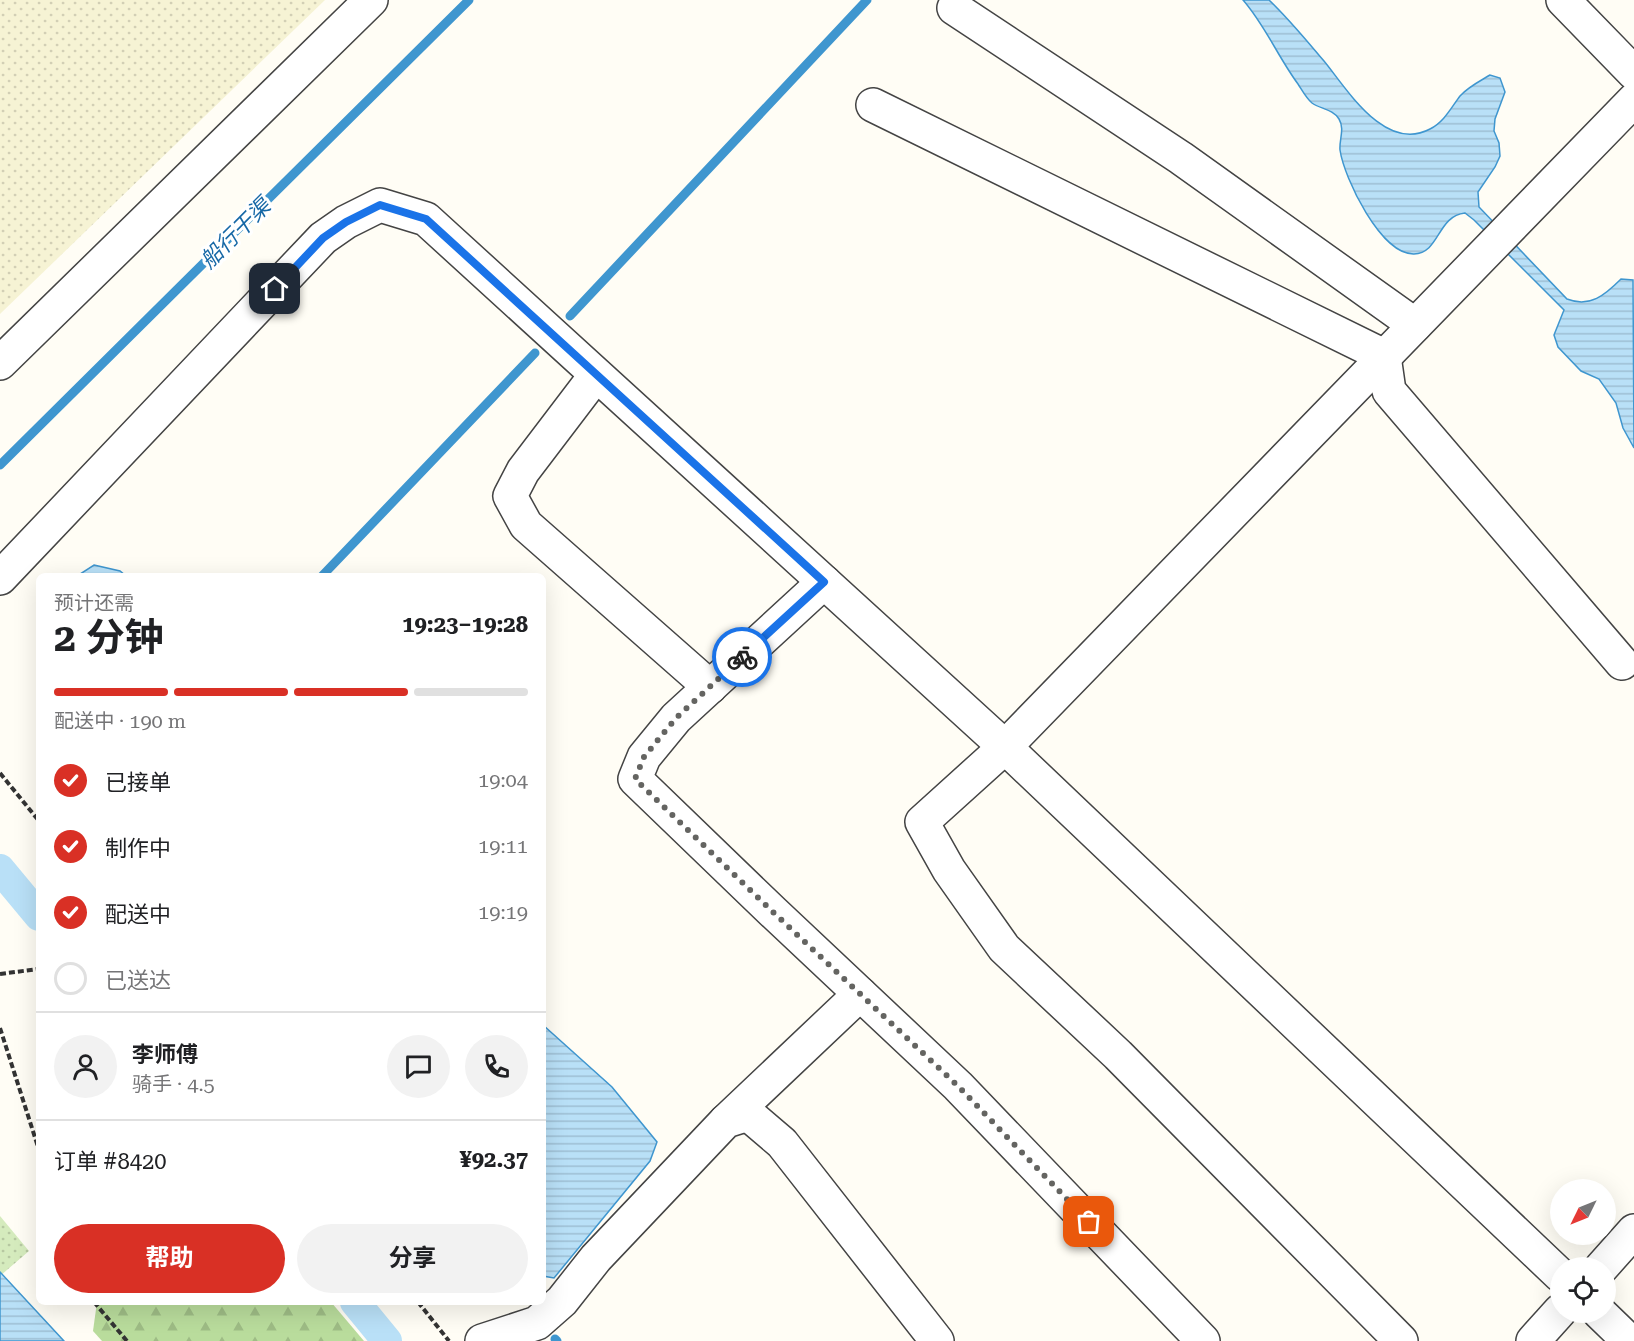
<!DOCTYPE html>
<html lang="zh">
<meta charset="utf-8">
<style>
:root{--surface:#fff;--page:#f2f2f2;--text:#202124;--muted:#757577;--line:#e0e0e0;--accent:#d93025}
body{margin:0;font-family:"Roboto Serif","Noto Sans SC",serif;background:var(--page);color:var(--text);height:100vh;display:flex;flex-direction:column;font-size:22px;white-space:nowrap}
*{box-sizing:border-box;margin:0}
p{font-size:20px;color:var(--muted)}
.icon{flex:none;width:33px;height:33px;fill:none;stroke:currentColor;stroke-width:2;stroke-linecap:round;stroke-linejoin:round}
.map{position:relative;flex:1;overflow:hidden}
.panel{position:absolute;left:36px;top:573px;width:510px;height:732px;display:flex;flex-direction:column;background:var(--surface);border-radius:9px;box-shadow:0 6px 24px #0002}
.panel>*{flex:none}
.needle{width:39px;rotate:227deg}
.tools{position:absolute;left:1550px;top:1179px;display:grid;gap:12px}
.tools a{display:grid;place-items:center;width:66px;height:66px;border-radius:50%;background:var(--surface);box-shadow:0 6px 24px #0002;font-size:30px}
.pin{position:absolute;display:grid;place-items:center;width:51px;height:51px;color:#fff;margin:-26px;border-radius:12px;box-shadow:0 3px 9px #0006}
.courier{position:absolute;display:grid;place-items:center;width:60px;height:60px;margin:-30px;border:4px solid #1a73e8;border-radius:50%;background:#fff;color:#222;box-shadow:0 2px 8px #0007}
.headline em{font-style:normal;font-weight:700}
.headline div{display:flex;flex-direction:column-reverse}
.headline{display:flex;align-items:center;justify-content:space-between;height:102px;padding:0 18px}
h1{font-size:39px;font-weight:700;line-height:45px}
.bar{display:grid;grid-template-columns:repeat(4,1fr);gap:9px 6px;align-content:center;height:72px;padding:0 18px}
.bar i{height:8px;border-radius:4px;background:var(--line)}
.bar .on{background:var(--accent)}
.bar p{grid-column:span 4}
.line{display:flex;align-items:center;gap:15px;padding:0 18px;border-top:2px solid var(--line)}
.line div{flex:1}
.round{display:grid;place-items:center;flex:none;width:63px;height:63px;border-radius:32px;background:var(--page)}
ol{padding:0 18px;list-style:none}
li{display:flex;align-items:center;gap:18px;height:66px}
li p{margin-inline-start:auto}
li .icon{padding:6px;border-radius:50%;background:var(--accent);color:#fff;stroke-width:4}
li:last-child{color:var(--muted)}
li i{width:33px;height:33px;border:3px solid var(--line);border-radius:50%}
.button{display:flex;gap:12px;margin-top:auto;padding:12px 18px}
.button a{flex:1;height:69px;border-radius:36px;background:var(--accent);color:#fff;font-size:24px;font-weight:700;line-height:69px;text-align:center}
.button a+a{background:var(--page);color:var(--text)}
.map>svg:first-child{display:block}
.farmland{fill:url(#farmland-dots)}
.grass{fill:url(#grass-dots)}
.forest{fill:url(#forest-firs)}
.water{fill:url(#water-rules);stroke:#3f96cf;stroke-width:1.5}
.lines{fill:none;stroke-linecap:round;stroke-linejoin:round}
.stream{stroke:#3f96cf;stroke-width:9}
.canal{stroke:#b9e0f7;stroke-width:30}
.minor-casing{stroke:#444;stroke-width:36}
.path{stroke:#333;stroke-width:4;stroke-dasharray:6 3;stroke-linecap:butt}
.minor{stroke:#fff;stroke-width:33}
.done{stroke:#646461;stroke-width:6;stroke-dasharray:0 10.8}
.route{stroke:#1a73e8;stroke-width:8}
.labels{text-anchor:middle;stroke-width:6;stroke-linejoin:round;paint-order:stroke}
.water-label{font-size:22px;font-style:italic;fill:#1768a6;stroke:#fff}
</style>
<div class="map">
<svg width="1634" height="1341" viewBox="0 0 1634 1341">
<defs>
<pattern id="farmland-dots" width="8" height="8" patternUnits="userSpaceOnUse" patternTransform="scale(1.5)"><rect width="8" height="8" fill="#f6f3d4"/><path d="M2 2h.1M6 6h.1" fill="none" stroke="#d2cfb5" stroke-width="1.8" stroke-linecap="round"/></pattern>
<pattern id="grass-dots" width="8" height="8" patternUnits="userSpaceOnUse" patternTransform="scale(1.5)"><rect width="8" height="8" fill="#d5ebbd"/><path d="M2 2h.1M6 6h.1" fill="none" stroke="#b6c8a1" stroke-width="1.8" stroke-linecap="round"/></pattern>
<pattern id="forest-firs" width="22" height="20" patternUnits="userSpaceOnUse" patternTransform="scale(1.5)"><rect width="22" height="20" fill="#b9dc9c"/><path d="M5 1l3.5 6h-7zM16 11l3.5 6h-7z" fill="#9ebc85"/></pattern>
<pattern id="water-rules" width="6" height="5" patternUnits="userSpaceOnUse" patternTransform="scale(1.5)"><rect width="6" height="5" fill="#b9e0f7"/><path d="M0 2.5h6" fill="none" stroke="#9ebfd3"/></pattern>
</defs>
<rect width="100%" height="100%" fill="#fffdf5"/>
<!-- farmland -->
<polygon class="farmland" points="0,0 325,0 0,314"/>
<!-- grass -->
<polygon class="grass" points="0,1216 29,1251 0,1276"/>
<!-- forest -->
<polygon class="forest" points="97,1302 331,1302 364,1341 102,1341 93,1331"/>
<!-- water -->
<g class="water">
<path d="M1243 0H1269C1289 19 1306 40 1324 61 1347 89 1385 153 1430 129 1444 122 1451 108 1460 96 1468 87 1480 81 1490 75L1500 78 1505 92 1495 119 1494 131 1499 143 1500 156 1495 167 1478 192 1479 207 1567 299C1590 308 1605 295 1621 279L1633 280 1634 448 1623 428 1616 403 1599 379 1581 371 1558 347 1554 335 1564 310 1474 220 1465 213C1437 216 1440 253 1414 254 1381 255 1344 178 1340 150 1339 140 1345 129 1339 119 1333 109 1320 109 1312 103 1306 98 1302 90 1298 84 1278 57 1265 25 1243 0Z"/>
<polygon points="94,565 120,571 126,576 77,576"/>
<polygon points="543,1025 612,1087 657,1142 650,1161 554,1278 543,1276"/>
<polygon points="0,1272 64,1341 0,1341"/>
</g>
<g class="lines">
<!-- stream -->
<g class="stream">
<polyline points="570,316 867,0"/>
<polyline points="0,465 469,0"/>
<polyline points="322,576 535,353"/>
<polyline points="555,1339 557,1341"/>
</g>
<!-- canal -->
<g class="canal">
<polyline points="0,869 39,916"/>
<polyline points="355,1302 387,1341"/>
</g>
<defs>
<g id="minor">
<polyline points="1563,0 1634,73"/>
<polyline points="954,8 1181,158 1415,325"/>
<polyline points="873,105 1384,356 1389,391 1622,663"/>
<polyline points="0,363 371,0"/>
<polyline points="596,375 523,471 510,496 526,525 710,687"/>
<polyline points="0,578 323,238 346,222 380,205 426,219 1005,747 1560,1275"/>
<polyline points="824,582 676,718 644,757 635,779 773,912 958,1086 1203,1341"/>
<polyline points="726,1121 860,994"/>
<polyline points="1601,1268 1634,1231"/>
<polyline points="1599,1312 1629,1341"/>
<polyline points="482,1341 537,1323 562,1301 596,1258 726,1121 748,1114 782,1143 937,1341"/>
<polyline points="1401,1341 1118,1055 1004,948 949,870 922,822 1005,747 1634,100"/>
<polyline points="1533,1341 1560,1311"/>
</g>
</defs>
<!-- minor casing -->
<use href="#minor" class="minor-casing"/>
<!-- path -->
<g class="path">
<polyline points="0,773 39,821"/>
<polyline points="0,974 38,969"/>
<polyline points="0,1028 39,1150"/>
<polyline points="94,1302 127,1341"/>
<polyline points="418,1302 449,1341"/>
</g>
<!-- minor -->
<use href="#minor" class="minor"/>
</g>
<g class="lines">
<!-- done -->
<polyline class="done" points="742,657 676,718 644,757 635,779 773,912 958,1086 1089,1222"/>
<!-- route -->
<polyline class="route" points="275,289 323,238 346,222 380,205 426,219 824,582 742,657"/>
</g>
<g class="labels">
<!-- water labels -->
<g class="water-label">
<text transform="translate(235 233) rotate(-45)" y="8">船行干渠</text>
</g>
</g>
</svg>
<div class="tools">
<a><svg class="needle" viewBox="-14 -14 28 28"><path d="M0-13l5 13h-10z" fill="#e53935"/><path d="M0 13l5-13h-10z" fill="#757577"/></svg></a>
<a><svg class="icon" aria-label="locate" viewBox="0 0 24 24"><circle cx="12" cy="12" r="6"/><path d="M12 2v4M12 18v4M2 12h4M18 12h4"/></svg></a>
</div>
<div class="pin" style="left:1089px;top:1222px;background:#ea580c"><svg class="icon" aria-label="bag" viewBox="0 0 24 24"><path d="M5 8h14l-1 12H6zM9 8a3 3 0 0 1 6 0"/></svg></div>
<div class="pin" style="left:275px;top:289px;background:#1f2937"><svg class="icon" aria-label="home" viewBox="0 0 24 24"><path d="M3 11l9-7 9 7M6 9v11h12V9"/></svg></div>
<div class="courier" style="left:742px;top:657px"><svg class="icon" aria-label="bike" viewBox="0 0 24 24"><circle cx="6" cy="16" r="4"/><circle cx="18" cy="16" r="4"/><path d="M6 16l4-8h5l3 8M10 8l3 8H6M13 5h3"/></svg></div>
<section class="panel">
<div class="headline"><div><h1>2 分钟</h1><p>预计还需</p></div><em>19:23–19:28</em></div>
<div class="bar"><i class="on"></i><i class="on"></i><i class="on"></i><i></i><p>配送中 · 190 m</p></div>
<ol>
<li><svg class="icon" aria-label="check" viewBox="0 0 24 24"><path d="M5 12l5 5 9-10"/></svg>已接单<p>19:04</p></li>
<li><svg class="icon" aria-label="check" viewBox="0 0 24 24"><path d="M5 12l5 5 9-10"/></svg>制作中<p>19:11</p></li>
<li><svg class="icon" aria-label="check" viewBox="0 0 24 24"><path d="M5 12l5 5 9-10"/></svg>配送中<p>19:19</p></li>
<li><i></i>已送达</li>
</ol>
<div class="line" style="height:108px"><a class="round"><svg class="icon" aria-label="person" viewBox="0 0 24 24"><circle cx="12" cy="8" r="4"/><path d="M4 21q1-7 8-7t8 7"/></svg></a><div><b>李师傅</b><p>骑手 · 4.5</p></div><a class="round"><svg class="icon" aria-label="chat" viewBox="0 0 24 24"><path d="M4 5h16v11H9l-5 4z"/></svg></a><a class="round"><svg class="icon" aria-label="phone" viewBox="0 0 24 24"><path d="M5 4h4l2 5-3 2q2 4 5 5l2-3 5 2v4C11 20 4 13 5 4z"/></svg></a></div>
<div class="line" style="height:78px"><div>订单 #8420</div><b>¥92.37</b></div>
<div class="button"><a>帮助</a><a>分享</a></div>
</section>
</div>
